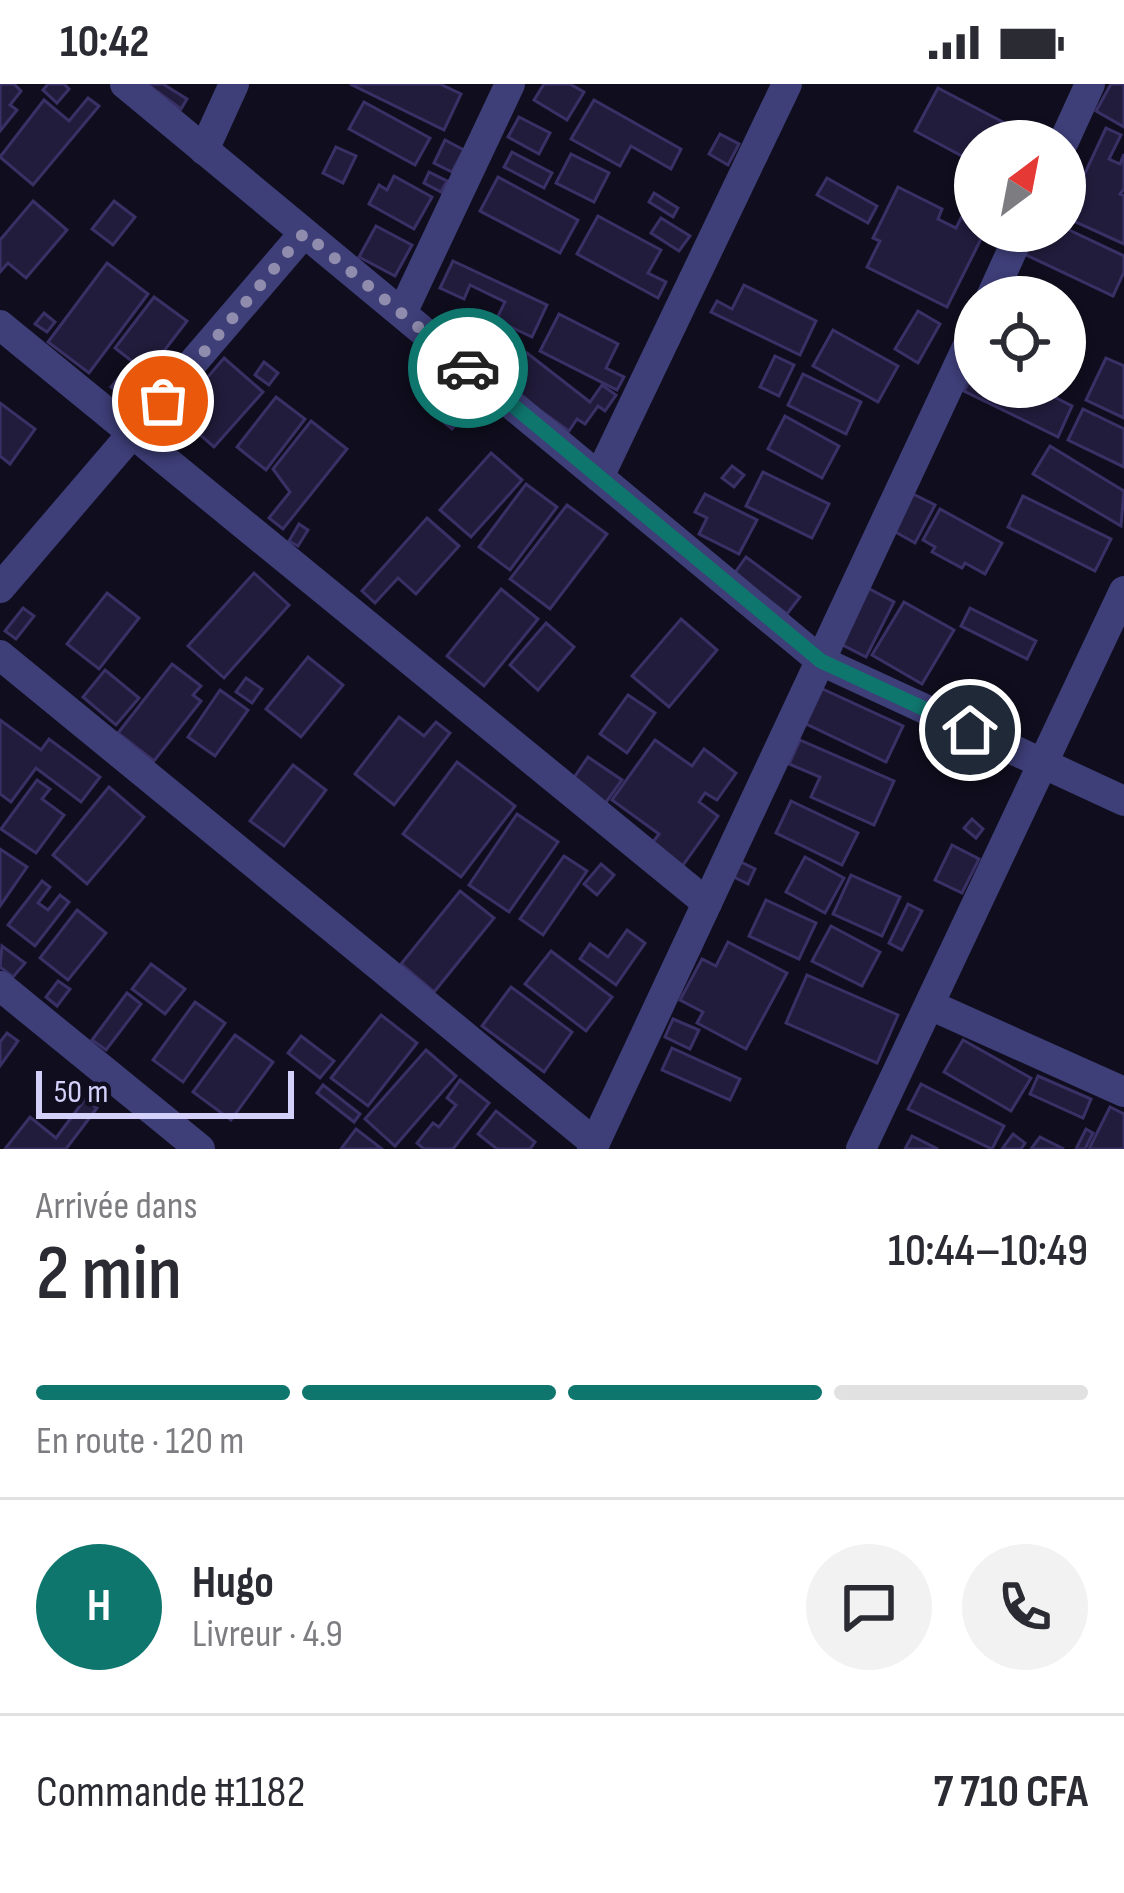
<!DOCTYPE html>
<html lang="fr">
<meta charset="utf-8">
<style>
:root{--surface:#fff;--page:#f2f2f3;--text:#2b2b33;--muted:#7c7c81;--line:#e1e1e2;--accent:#0f766e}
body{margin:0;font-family:"Sofia Sans Condensed",sans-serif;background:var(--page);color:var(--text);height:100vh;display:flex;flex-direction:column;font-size:45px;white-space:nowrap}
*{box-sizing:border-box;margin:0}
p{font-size:39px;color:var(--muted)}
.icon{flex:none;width:66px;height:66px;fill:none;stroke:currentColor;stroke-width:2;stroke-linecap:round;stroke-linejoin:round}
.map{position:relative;height:1065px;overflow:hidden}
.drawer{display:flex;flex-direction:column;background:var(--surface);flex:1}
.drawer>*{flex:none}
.needle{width:78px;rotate:32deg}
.fabs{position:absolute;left:954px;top:36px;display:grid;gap:24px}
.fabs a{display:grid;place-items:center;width:132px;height:132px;border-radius:50%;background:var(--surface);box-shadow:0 3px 9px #0004;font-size:60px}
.scale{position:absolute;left:36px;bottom:30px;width:258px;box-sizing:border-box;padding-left:12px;border:6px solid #d3d0fa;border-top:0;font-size:33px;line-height:42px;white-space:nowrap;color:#d3d0fa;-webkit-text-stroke:9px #100e1e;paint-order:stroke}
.pin{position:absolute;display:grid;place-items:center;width:102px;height:102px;color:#fff;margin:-51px;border:6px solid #fff;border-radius:50%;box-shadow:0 3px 12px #0007}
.courier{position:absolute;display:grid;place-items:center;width:120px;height:120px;margin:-60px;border:9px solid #0f766e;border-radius:50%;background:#fff;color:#222;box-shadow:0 3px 15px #0007}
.overview em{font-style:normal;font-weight:600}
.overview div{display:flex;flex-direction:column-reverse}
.overview{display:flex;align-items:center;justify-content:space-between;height:204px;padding:0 36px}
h1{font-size:78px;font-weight:600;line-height:90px}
.bar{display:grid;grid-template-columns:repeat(4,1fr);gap:18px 12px;align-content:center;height:144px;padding:0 36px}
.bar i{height:15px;border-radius:9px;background:var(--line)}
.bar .on{background:var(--accent)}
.bar p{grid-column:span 4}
.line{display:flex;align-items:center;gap:30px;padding:0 36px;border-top:3px solid var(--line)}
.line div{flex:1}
.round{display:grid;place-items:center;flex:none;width:126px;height:126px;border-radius:63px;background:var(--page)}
.status{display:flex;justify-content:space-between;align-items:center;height:84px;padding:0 60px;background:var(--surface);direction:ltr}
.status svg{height:33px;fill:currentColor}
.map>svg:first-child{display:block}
.building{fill:#221c3c;stroke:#393166;stroke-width:3}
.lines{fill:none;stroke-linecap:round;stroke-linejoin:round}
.minor{stroke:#3e3e78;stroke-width:30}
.done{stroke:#8f8cad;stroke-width:12;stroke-dasharray:0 21.6}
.route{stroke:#0f766e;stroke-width:15}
</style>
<div class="status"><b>10:42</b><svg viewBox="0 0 49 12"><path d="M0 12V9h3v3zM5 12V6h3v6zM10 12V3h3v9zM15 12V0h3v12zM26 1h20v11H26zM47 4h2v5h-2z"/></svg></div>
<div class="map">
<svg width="1124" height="1065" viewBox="0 0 1124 1065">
<rect width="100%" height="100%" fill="#100e1e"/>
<!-- building -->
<g class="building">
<polygon points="0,0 14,0 21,7 10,21 17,26 0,47"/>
<polygon points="48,0 64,0 69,5 57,19 43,6"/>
<polygon points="147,0 163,0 187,15 181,25"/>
<polygon points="350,0 440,0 461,10 444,46"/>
<polygon points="544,0 570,0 584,8 567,36 534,16"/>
<polygon points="1111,0 1124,0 1124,43 1096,27"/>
<polygon points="938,4 1026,50 1022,57 975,57 975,79 915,47"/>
<polygon points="88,14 99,22 33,101 0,73 44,16 69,37"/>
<polygon points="594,16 681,65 671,85 631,62 620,82 571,55"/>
<polygon points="364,18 430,54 415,81 349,45"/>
<polygon points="519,33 550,49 539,70 508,53"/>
<polygon points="1106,44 1121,51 1109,75 1120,80 1124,70 1124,105 1120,110 1124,112 1124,160 1065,133 1065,114 1072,117"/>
<polygon points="720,50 739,60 728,81 709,70"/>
<polygon points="445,56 464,66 452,88 434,79"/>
<polygon points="336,63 356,72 343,99 323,89"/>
<polygon points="512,68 552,89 544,104 504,83"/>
<polygon points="571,70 609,89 594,118 556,99"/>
<polygon points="429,88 447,97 441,108 424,99"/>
<polygon points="394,92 432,113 414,145 369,120 379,101 387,106"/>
<polygon points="498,93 578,136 560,169 480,127"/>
<polygon points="827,94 877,122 868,139 817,111"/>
<polygon points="898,103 942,125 938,135 956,144 961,134 975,141 975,147 985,147 947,223 867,183 880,157 873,154"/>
<polygon points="654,109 678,124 673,133 649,118"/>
<polygon points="33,117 67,146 26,194 8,179 0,188 0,156"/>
<polygon points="114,117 135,133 113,161 92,145"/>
<polygon points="598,132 661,166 648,189 666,198 658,214 577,170"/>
<polygon points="661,134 690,152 679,167 651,149"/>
<polygon points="376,142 412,161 395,192 359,173"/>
<polygon points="1065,144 1124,172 1124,188 1113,212 1022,169 1032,147"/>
<polygon points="453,177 547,221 532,253 496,236 505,218 470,201 464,215 440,204"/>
<polygon points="107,179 148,210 89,289 48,258"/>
<polygon points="744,201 816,237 800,271 711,228 717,217 732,225"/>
<polygon points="154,213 187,237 147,289 115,264"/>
<polygon points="918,227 940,240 918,279 895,265"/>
<polygon points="44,229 55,238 47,248 35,240"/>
<polygon points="559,230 618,260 606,284 624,293 617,306 540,267"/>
<polygon points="833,246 898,282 878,318 813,282"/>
<polygon points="1065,255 1082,264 1065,297"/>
<polygon points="527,269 590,318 602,301 616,311 605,327 598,322 585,340 577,335 569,347 504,301"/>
<polygon points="775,272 794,281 779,312 760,303"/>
<polygon points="224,274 263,308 214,363 176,330"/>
<polygon points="1106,274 1124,282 1124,334 1086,316"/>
<polygon points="264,278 278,289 269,301 255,291"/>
<polygon points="127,284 144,297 129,317 111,303"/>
<polygon points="975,285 975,303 1034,303 1072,322 1058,353 964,307"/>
<polygon points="803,290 861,318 846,350 788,321"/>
<polygon points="276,313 305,335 266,386 237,363"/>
<polygon points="0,319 35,345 10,380 0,372"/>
<polygon points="451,322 463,332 452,345 440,335"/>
<polygon points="1083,325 1124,345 1124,383 1068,356"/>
<polygon points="785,332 839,362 822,394 768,365"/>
<polygon points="311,337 347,365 283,445 269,434 290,408 273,385"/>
<polygon points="1050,362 1124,407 1121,442 1033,390"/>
<polygon points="491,369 522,396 471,453 440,426"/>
<polygon points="732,382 744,391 734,403 722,394"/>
<polygon points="763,388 829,420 812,454 746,422"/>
<polygon points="526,400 557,423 510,486 479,463"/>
<polygon points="909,408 935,421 915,459 890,445"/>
<polygon points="705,410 757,436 739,470 699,450 707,434 695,428"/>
<polygon points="1023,412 1111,455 1095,487 1008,443"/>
<polygon points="567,421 607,450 550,525 510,495"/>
<polygon points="940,425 1002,459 985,490 965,479 962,484 932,468 935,463 923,456"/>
<polygon points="427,434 459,462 416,510 398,494 375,519 362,507"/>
<polygon points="299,440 308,446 298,462 289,457"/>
<polygon points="746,473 800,513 787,530 734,490"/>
<polygon points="254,489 289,521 224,594 188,562"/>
<polygon points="864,502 894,518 866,573 835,557"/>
<polygon points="501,505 538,535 484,602 447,572"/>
<polygon points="107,509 139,534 99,585 67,560"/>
<polygon points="904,518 954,546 922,600 872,571"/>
<polygon points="23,524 34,532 16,555 5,547"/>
<polygon points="970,524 1036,557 1027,575 961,542"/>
<polygon points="681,535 717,566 669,623 632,592"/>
<polygon points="546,539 574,563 538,606 510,581"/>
<polygon points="308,573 343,601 301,653 266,625"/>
<polygon points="172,580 201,602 193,611 201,617 154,677 118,649"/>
<polygon points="105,586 139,614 116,641 83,613"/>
<polygon points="246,594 262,605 252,619 236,608"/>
<polygon points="816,602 903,642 886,678 800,637"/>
<polygon points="220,606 248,626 215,672 188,653"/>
<polygon points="628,611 655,629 627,669 600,650"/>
<polygon points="399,633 424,652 436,638 450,649 394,721 355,690"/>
<polygon points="0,636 41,666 49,655 100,693 81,718 36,684 11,718 0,710"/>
<polygon points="655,656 692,682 704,665 736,689 717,716 705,709 699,718 718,732 681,784 650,762 659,750 612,716"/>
<polygon points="800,656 894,697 874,741 811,713 820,693 789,680"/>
<polygon points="588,673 622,696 604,721 571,698"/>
<polygon points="457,678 515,722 461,793 403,750"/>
<polygon points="293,681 326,706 284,762 250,737"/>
<polygon points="37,696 50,705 42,715 64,731 36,769 1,745"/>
<polygon points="109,703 144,733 87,800 53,771"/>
<polygon points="791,717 858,749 842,781 776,749"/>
<polygon points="517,730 558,758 509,828 469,801"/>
<polygon points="972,735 983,745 976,754 964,744"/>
<polygon points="952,761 979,775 962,809 935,796"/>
<polygon points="0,765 27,783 0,822"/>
<polygon points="564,772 587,787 543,851 520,835"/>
<polygon points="805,773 844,794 825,829 786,808"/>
<polygon points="739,777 755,785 748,800 732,792"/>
<polygon points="601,780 614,791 597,811 584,800"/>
<polygon points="851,791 900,813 882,852 833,830"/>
<polygon points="42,797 50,803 38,819 48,826 60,811 69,818 35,862 8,841"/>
<polygon points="460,807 494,834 434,908 401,880"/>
<polygon points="766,816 816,839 799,875 749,852"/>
<polygon points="908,820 922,827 902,866 889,859"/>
<polygon points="77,826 106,849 68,896 40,874"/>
<polygon points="831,842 880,868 862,902 812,877"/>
<polygon points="627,846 645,859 616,901 580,875 590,860 608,873"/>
<polygon points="728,858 787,889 746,965 697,939 703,928 680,916 702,875 716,882"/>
<polygon points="2,862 25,879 13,893 0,883"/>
<polygon points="551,867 612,913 586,947 525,900"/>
<polygon points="151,880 185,905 165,930 132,905"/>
<polygon points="807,891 898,931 877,979 786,939"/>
<polygon points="58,897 70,905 57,922 46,913"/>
<polygon points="511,903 572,948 544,988 482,942"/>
<polygon points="127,909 141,920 106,966 92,956"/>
<polygon points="195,918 225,939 183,998 153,976"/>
<polygon points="381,931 417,959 368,1022 331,994"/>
<polygon points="673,935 699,946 690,965 665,953"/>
<polygon points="7,949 18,957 0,982 0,958"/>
<polygon points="235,951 273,978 231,1036 193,1008"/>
<polygon points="301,952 334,977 320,994 288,969"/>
<polygon points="963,956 1031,994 1011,1027 944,988"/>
<polygon points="672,964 740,995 730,1016 662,986"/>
<polygon points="426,966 456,992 395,1062 365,1035"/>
<polygon points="1038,992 1091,1015 1083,1034 1030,1010"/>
<polygon points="460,996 489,1019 453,1065 424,1065 417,1059 433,1039 439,1043 456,1021 447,1014"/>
<polygon points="921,1000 1004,1042 992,1065 908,1025"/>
<polygon points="323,1001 360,1030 354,1038 317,1009"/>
<polygon points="85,1015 97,1024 66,1065 5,1065 30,1033 56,1054"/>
<polygon points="1110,1023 1124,1030 1124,1065 1089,1065"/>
<polygon points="496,1027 535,1058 530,1065 497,1065 478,1050"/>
<polygon points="356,1045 382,1065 341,1065"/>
<polygon points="1086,1045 1093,1049 1085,1065 1076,1065"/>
<polygon points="1013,1050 1025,1059 1021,1065 1002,1065"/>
<polygon points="912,1052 938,1065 905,1065"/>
<polygon points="1040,1053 1064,1065 1031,1065"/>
</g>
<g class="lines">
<!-- minor -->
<g class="minor">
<polyline points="125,0 821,577 1124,717"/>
<polyline points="1064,57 1090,0"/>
<polyline points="204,66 234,0"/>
<polyline points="991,213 1021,147"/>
<polyline points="402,229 510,0"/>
<polyline points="0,241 707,819"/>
<polyline points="599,393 787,0"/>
<polyline points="0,504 304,149"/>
<polyline points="0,571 595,1059"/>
<polyline points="0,902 200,1065"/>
<polyline points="930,921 1124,1008"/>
<polyline points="592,1065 975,246"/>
<polyline points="861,1065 1124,507"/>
</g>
</g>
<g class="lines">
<!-- done -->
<polyline class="done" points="163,317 304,149 468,284"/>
<!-- route -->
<polyline class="route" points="468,284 821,577 970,646"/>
</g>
</svg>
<div class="fabs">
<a><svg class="needle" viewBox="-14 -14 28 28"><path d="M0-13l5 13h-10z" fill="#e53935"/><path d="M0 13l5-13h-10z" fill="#7c7c81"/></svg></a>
<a><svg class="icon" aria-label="locate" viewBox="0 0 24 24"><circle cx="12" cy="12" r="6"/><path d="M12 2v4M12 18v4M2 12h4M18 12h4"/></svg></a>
</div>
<div class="scale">50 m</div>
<div class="pin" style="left:163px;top:317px;background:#ea580c"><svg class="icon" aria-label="bag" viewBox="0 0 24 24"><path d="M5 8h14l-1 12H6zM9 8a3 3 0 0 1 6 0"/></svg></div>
<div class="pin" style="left:970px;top:646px;background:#1f2937"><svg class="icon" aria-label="home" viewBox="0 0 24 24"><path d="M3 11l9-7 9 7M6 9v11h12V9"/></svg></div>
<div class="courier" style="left:468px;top:284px"><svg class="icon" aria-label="car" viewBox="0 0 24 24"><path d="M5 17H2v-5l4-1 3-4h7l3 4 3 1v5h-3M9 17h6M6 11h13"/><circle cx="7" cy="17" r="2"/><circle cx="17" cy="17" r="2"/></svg></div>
</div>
<section class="drawer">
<div class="overview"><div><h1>2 min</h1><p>Arrivée dans</p></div><em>10:44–10:49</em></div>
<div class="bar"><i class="on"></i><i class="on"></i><i class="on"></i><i></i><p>En route · 120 m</p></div>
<div class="line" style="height:216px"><b class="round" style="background:var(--accent);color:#fff">H</b><div><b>Hugo</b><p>Livreur · 4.9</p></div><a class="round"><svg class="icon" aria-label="chat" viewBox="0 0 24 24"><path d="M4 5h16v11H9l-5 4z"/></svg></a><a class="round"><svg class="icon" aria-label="phone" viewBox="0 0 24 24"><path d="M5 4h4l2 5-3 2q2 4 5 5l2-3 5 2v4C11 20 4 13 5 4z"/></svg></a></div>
<div class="line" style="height:156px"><div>Commande #1182</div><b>7 710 CFA</b></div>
</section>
